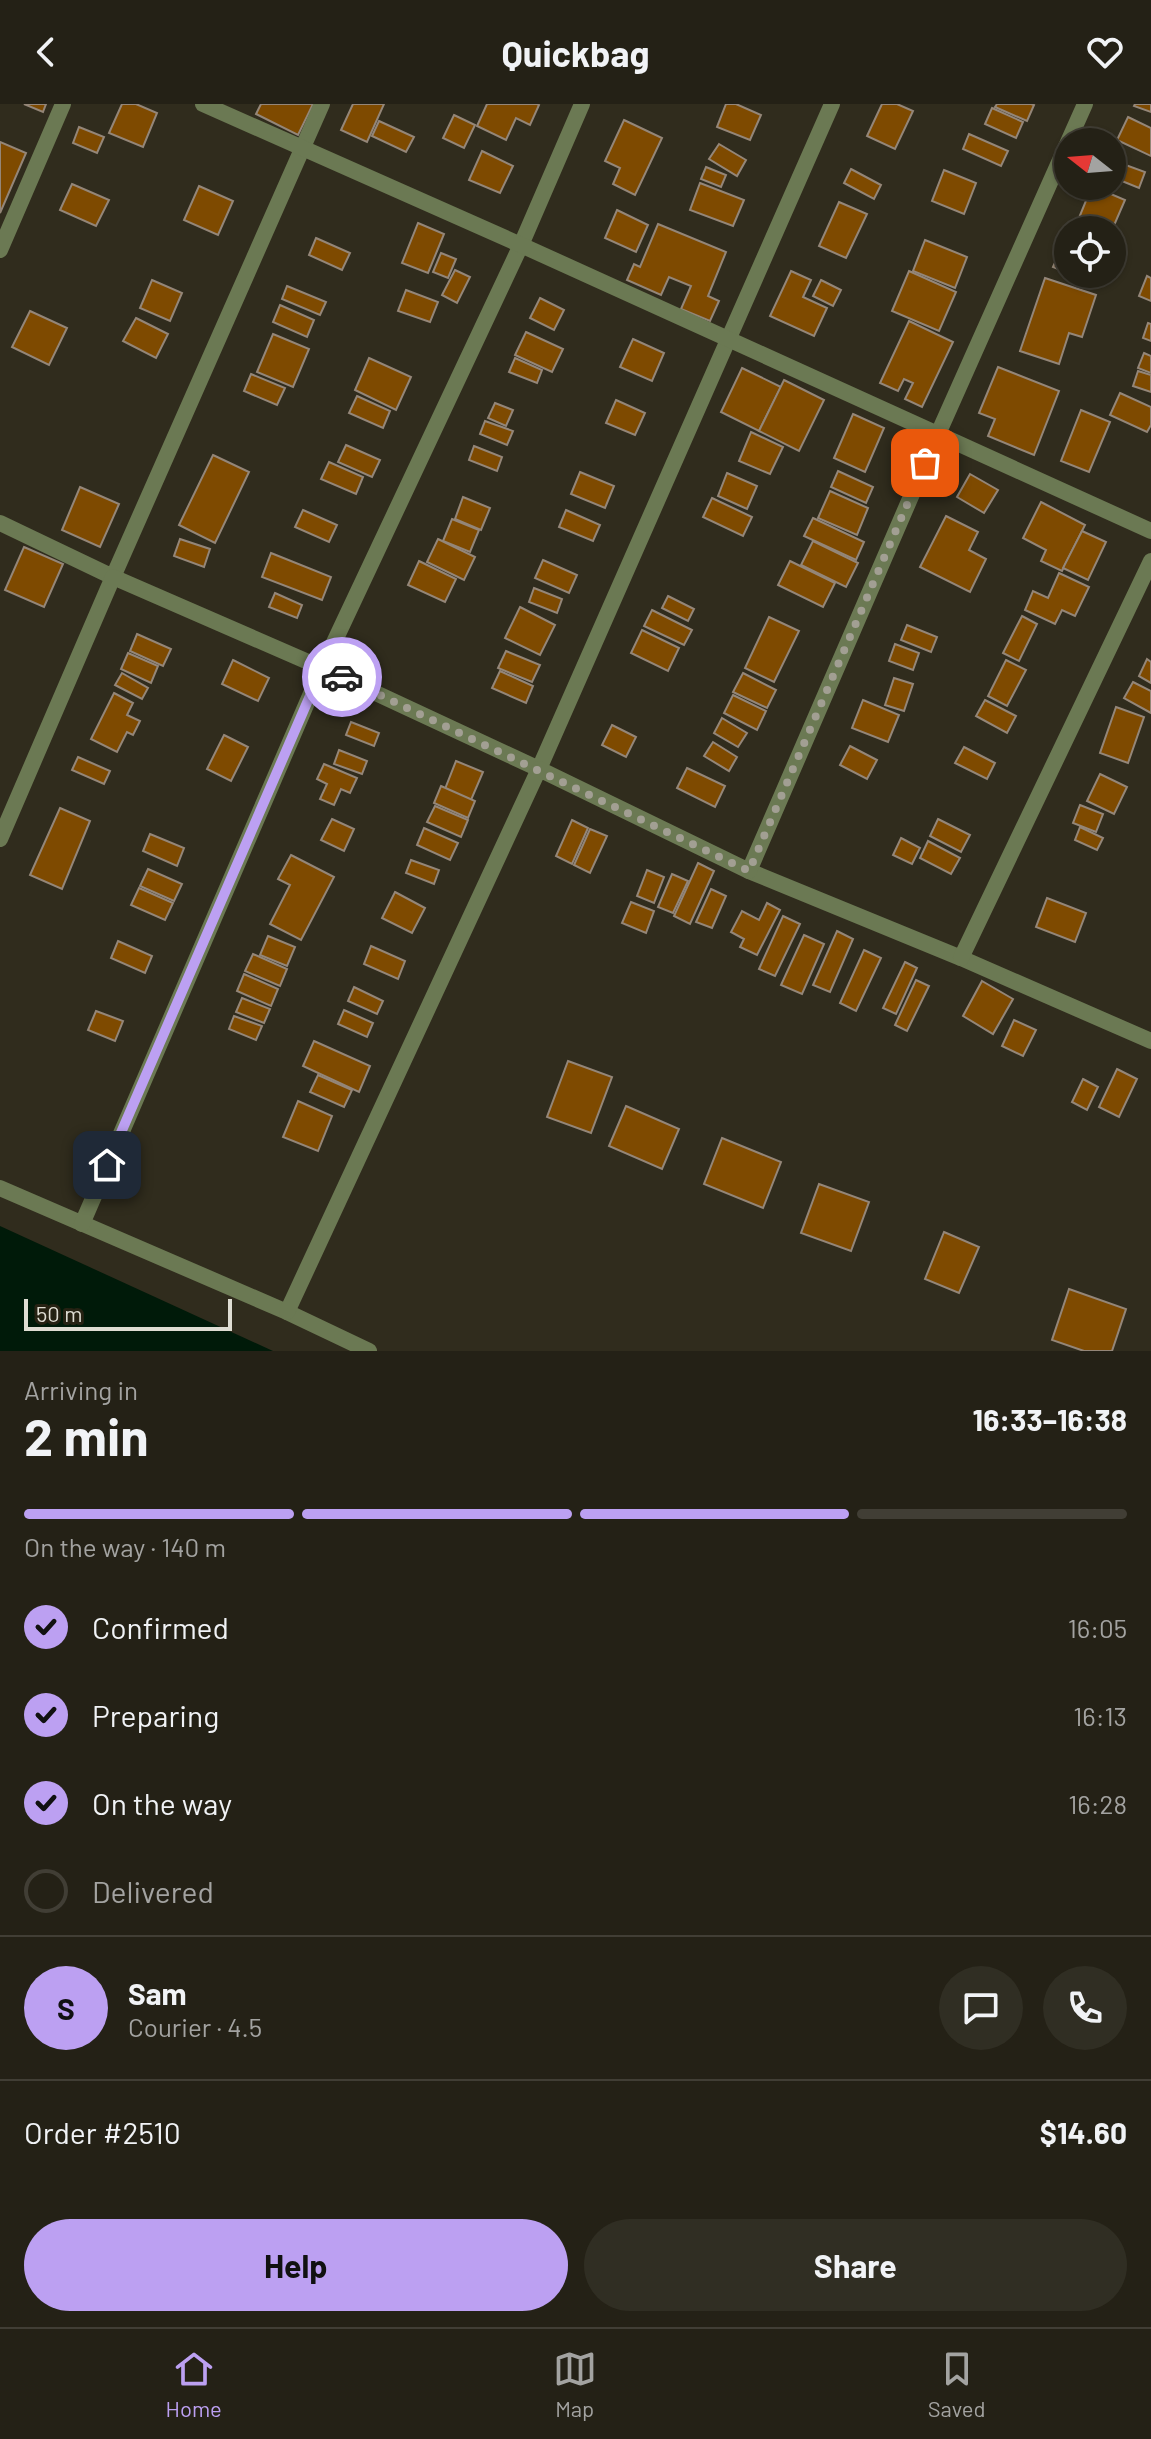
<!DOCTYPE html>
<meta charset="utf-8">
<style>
:root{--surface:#242116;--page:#302e23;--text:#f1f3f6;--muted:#a3a3a1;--line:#413e35;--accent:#bca0f2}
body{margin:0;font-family:Barlow,sans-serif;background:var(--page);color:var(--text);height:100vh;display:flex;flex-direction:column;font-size:30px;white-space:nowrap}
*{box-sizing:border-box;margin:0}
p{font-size:26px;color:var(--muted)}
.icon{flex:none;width:44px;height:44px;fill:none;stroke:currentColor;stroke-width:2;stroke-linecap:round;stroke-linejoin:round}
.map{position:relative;height:1247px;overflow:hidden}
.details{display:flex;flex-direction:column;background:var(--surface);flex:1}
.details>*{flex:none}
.needle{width:52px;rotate:287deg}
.tools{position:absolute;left:1054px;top:24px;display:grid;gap:16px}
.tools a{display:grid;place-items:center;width:72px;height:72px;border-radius:50%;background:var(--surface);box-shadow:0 2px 6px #0004,0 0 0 2px var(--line);font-size:40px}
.scale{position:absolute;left:24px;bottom:20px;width:208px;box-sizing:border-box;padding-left:8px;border:4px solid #dfddd3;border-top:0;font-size:22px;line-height:28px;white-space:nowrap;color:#dfddd3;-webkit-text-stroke:6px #262213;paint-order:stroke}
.pin{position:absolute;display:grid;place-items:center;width:68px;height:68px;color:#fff;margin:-34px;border-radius:16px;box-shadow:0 4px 12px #0006}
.courier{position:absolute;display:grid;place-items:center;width:80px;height:80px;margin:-40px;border:6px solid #bca0f2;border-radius:50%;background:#fff;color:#222;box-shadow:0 2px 10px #0007}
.headline em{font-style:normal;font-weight:700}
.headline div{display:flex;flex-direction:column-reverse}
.headline{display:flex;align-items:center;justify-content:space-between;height:136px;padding:0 24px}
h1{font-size:52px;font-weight:700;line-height:60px}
.bar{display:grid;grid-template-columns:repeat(4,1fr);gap:12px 8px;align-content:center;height:96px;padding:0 24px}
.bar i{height:10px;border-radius:6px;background:var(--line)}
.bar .active{background:var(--accent)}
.bar p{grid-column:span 4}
.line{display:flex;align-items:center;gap:20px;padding:0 24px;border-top:2px solid var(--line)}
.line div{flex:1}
.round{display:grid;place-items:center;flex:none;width:84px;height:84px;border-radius:42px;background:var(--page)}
ol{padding:0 24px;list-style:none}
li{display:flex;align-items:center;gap:24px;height:88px}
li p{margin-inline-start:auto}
li .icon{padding:8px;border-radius:50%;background:var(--accent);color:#111;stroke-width:4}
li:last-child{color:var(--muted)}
li i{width:44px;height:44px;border:4px solid var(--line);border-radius:50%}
.cta{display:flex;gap:16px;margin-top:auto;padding:16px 24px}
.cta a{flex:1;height:92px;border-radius:48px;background:var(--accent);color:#111;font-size:32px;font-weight:700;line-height:92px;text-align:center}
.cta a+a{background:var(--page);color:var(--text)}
header{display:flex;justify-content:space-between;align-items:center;height:104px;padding:0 24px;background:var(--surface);font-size:36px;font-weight:700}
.dock{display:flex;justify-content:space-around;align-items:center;height:112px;border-top:2px solid var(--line);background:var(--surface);font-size:22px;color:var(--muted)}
.dock a{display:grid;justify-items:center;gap:4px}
.dock .active{color:var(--accent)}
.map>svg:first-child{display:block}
.water{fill:#001a09}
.building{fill:#7e4a00;stroke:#948678;stroke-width:2}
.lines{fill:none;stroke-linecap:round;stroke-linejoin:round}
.minor{stroke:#6b7953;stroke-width:16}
.tertiary{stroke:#6b7953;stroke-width:16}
.done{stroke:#a29f93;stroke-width:8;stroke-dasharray:0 14.4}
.route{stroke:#bca0f2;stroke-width:10}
</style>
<header><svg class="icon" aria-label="back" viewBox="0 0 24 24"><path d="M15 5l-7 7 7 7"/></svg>Quickbag<svg class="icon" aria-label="heart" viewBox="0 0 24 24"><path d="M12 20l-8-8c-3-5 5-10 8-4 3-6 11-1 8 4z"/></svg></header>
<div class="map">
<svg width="1151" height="1247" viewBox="0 0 1151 1247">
<rect width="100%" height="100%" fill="#302c1d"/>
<!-- water -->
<polygon class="water" points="0,1122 273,1247 0,1247"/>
<!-- building -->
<g class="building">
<polygon points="24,0 46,0 43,8"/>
<polygon points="122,0 136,0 157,9 143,43 109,29"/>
<polygon points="261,0 313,0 298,31 256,10"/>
<polygon points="353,0 384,0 367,38 341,26"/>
<polygon points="487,0 537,0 539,1 530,21 516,14 506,36 477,22"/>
<polygon points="726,0 736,0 761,11 750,36 717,23"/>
<polygon points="882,0 897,0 913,7 895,45 867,32"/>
<polygon points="997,0 1031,0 1034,1 1027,17 995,3"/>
<polygon points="1135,0 1151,0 1151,8 1134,2"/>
<polygon points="992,4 1023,18 1016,34 985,20"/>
<polygon points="454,11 475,21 464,44 443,34"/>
<polygon points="1128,13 1151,24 1151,52 1117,36"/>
<polygon points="624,16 662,34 635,91 613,80 620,64 605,57"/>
<polygon points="379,17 414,33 406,48 372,32"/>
<polygon points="79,23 104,33 97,49 73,39"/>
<polygon points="969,30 1008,47 1001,62 963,45"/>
<polygon points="0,38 26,49 0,109"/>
<polygon points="719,40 746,56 737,72 709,55"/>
<polygon points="482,47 513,62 500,89 469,76"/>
<polygon points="1112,56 1145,68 1139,84 1112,73"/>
<polygon points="706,63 726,71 721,83 701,75"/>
<polygon points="851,65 881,81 874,95 844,79"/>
<polygon points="944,66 976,79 964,110 932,97"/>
<polygon points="700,79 744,96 733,122 690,106"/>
<polygon points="72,80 109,96 96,122 60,106"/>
<polygon points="199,82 233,97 218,131 184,116"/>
<polygon points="1092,82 1125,96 1112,126 1074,126"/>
<polygon points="839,98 867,110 846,154 819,142"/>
<polygon points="617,106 648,121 636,148 605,134"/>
<polygon points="418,119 444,130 428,169 402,159"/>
<polygon points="658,120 726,148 708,192 719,197 710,217 681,205 691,182 669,173 661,191 627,176 634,160 640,163"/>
<polygon points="316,134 350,149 342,166 309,151"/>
<polygon points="925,136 967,153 955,184 913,167"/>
<polygon points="1062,143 1068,146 1068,169 1053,163"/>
<polygon points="441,149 456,155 448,174 433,168"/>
<polygon points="455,166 470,173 457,199 442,191"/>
<polygon points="791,167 811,176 803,193 827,204 814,232 770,212"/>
<polygon points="909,167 956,188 939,227 892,207"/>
<polygon points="1069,170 1099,170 1094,181"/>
<polygon points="1147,172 1151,174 1151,197 1139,192"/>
<polygon points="1045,174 1096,191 1082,233 1069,229 1059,260 1020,247"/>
<polygon points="152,176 182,189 170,217 140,204"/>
<polygon points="821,176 841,186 833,202 813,192"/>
<polygon points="287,182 326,198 320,211 282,195"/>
<polygon points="406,186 438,198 430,218 398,207"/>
<polygon points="540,194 564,206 554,226 530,214"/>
<polygon points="280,201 314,216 307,233 273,218"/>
<polygon points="30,207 67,224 49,261 12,243"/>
<polygon points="136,214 168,230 156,254 123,237"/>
<polygon points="909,217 953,238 922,303 905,295 913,279 904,275 898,287 880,279"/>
<polygon points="1148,219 1151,220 1151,237 1143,234"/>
<polygon points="526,228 563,245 552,268 515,251"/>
<polygon points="273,230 309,245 293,283 257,268"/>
<polygon points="633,235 664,249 652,277 620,263"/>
<polygon points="1144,249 1151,252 1151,269 1138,264"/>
<polygon points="369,254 411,273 396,306 355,286"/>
<polygon points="515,254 542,266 537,279 509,268"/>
<polygon points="998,263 1059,287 1034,351 988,332 995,315 979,309"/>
<polygon points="742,264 781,283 759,327 721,308"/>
<polygon points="1138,267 1151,271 1151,288 1133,282"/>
<polygon points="251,270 285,284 277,301 244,287"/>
<polygon points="784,276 824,296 799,347 759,327"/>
<polygon points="1120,289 1151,303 1151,321 1147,328 1110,311"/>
<polygon points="357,292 390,307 383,324 349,309"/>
<polygon points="616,296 645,309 635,331 606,319"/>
<polygon points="495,299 513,306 506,322 488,314"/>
<polygon points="1081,306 1110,318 1089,368 1061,357"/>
<polygon points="853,310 884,324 865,368 834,354"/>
<polygon points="485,317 513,327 507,341 480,330"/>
<polygon points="751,328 783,343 770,370 739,357"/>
<polygon points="346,341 380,356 372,373 338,358"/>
<polygon points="474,342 502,353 497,367 469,356"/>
<polygon points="213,351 249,368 215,439 179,421"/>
<polygon points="329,358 363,373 356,390 321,375"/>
<polygon points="838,367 873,383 866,399 831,383"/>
<polygon points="580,368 614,382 605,404 571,390"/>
<polygon points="727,369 757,382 747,405 718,392"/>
<polygon points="970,370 998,386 984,409 957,393"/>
<polygon points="80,383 119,400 100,443 62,426"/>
<polygon points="830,387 868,404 857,431 818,414"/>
<polygon points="463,393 490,404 481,426 455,415"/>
<polygon points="712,394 752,413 743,432 703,413"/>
<polygon points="1041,398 1085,421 1062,467 1041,457 1046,446 1023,434"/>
<polygon points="303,406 337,421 329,438 295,423"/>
<polygon points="566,406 600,421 593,437 559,423"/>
<polygon points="946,412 978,428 969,446 986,455 970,488 920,463"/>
<polygon points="813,414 864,438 856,456 804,432"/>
<polygon points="452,415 479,426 470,448 443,437"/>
<polygon points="1082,427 1106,438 1088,476 1063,464"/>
<polygon points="180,435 210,445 204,463 174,452"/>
<polygon points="438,435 475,453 464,476 427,458"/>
<polygon points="813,437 858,459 846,483 801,461"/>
<polygon points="24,443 63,460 44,503 5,486"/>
<polygon points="271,449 331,473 322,496 262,473"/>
<polygon points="543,456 577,471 569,489 535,474"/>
<polygon points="419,457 456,475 445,498 408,481"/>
<polygon points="790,457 835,479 823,503 778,481"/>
<polygon points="1059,469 1089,483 1075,512 1062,506 1055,520 1025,506 1033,487 1048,494"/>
<polygon points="534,484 562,495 557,509 529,498"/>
<polygon points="275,489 302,501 297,514 269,503"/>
<polygon points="668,492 694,505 688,517 662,504"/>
<polygon points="520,503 555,521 540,551 505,534"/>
<polygon points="652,506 692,526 684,541 644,522"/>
<polygon points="1022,512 1037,520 1019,557 1003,549"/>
<polygon points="769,513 799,527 774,578 745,564"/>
<polygon points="907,521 937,533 931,548 901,536"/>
<polygon points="642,526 679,544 668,567 631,549"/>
<polygon points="137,530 171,545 163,562 130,547"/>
<polygon points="895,540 919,549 913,566 889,557"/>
<polygon points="506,547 540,561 532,578 498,564"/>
<polygon points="128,549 158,562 151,579 121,565"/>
<polygon points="1147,555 1151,558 1151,579 1139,572"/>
<polygon points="233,556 269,574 258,597 222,580"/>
<polygon points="1006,556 1026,566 1007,602 988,592"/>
<polygon points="500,567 533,582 526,599 492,584"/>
<polygon points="122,569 148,584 142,595 115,581"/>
<polygon points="743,569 776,586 767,604 733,588"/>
<polygon points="894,574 913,580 904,607 885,601"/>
<polygon points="1133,578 1151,587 1151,609 1124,594"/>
<polygon points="114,589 133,599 127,611 140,617 133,631 127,628 117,648 91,635"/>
<polygon points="733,591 766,607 757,626 724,609"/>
<polygon points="863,596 899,611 888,638 852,624"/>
<polygon points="985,596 1016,612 1007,629 976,612"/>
<polygon points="1116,603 1144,613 1128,659 1100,649"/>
<polygon points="722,614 747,629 738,643 714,629"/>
<polygon points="351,618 379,629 374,642 346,631"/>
<polygon points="612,621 636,633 626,653 602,641"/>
<polygon points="224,631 248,643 231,677 207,665"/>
<polygon points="713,638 737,653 729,667 704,652"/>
<polygon points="850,642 877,656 867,675 840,661"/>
<polygon points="964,643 995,659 987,675 955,659"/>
<polygon points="339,646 367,657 362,670 334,660"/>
<polygon points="78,653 110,667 104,680 72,666"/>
<polygon points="456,657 483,668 471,696 445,685"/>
<polygon points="324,660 357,674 350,689 341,685 334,701 320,695 327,680 317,675"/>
<polygon points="687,664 725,682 715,703 677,684"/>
<polygon points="1100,670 1127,683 1114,710 1087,697"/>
<polygon points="441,682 475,697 468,714 434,699"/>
<polygon points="1080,701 1103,710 1096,728 1073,719"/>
<polygon points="435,702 468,716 461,733 427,718"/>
<polygon points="60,704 90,717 62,785 30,771"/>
<polygon points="332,715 354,725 344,747 321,736"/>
<polygon points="938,715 970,731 961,748 930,732"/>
<polygon points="572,716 588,724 572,760 556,752"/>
<polygon points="1080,723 1103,734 1097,746 1075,736"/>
<polygon points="424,724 458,739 450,756 417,741"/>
<polygon points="590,725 607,732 590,769 574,761"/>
<polygon points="150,730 184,744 177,762 143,747"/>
<polygon points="901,734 920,744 912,760 893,751"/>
<polygon points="928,737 960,754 951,770 920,754"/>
<polygon points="291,751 334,773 301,836 270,820 290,781 278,775"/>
<polygon points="411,756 439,766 434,780 406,769"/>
<polygon points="698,759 714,767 690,820 674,812"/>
<polygon points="148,765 182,780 174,797 140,782"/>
<polygon points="647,766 664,773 654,799 637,792"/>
<polygon points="672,770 688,777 673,809 658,803"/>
<polygon points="139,784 173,799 165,816 131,801"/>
<polygon points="711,785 726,792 712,824 696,818"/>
<polygon points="395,788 425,804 412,829 382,814"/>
<polygon points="1047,794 1086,809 1075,838 1036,823"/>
<polygon points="631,798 654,807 646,829 622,819"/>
<polygon points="767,799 780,806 757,851 740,843 744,835 731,828 742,807 759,816"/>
<polygon points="783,812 800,820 775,872 759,865"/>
<polygon points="837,827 853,835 830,888 813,881"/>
<polygon points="804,831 824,840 802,890 781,881"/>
<polygon points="268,832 295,843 287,862 260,851"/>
<polygon points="118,837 152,852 145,869 111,854"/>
<polygon points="371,842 405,857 398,875 364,860"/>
<polygon points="864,846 881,854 856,907 840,899"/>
<polygon points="253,850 287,865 280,882 245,867"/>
<polygon points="905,858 917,864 896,910 883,904"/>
<polygon points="244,870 278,885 271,902 237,887"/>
<polygon points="916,876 929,882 907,927 895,921"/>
<polygon points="982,877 1013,895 993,930 963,912"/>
<polygon points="354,883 383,897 377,910 348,897"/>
<polygon points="242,894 270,905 264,919 236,908"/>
<polygon points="344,906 373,919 367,933 338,920"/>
<polygon points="96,907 123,917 115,937 88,926"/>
<polygon points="234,912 262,922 256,936 229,925"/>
<polygon points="1014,916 1036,926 1023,952 1002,942"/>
<polygon points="314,937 370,962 359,988 303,962"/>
<polygon points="568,957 612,973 591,1029 547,1013"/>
<polygon points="1117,965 1137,975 1119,1013 1099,1003"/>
<polygon points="318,971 352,986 344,1003 310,988"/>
<polygon points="1083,975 1098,983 1087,1006 1072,998"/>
<polygon points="298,997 332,1012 318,1047 283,1033"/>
<polygon points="626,1002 679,1025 662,1065 609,1042"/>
<polygon points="722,1034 781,1058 763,1104 704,1080"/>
<polygon points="819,1080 869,1098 851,1147 801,1129"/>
<polygon points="944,1128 979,1143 959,1189 925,1175"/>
<polygon points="1069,1185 1126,1205 1112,1247 1084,1247 1052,1236"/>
</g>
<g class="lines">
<!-- minor -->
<g class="minor">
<polyline points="0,146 63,0"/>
<polyline points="0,419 113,473 322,0"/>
<polyline points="0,735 113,473 322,564 521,141 582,0"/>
<polyline points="749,767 961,854 1151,937"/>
<polyline points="961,854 1151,457"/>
<polyline points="0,1084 287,1208 369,1247"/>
<polyline points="82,1120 322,564 539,665 832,0"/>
<polyline points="287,1208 539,665 749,767 938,330 1085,0"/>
</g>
<!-- tertiary -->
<polyline class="tertiary" points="203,0 521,141 1151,427"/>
</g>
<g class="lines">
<!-- done -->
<polyline class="done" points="342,573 749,767 925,359"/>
<!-- route -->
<polyline class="route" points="107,1061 322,564 342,573"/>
</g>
</svg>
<div class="tools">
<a><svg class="needle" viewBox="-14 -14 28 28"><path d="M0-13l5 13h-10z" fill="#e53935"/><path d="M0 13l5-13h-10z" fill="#a3a3a1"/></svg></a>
<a><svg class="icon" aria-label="locate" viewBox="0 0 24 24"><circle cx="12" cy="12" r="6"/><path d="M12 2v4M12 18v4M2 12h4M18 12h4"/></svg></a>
</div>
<div class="scale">50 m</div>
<div class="pin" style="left:925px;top:359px;background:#ea580c"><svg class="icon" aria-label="bag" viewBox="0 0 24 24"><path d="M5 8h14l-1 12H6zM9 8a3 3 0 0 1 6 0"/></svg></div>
<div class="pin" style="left:107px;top:1061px;background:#1f2937"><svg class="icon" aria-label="home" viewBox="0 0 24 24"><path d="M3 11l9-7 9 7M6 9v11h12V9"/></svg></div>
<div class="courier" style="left:342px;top:573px"><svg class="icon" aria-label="car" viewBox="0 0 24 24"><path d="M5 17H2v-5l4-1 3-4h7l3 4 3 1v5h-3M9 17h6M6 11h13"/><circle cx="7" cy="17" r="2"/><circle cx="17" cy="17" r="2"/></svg></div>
</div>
<section class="details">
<div class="headline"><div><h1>2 min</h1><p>Arriving in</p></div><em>16:33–16:38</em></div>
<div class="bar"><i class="active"></i><i class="active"></i><i class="active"></i><i></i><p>On the way · 140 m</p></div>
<ol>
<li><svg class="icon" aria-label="check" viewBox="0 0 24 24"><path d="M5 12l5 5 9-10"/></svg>Confirmed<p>16:05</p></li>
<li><svg class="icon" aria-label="check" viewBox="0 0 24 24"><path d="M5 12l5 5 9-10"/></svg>Preparing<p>16:13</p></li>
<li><svg class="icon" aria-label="check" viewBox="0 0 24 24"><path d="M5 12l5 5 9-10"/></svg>On the way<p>16:28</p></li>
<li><i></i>Delivered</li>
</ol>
<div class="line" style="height:144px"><b class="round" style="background:var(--accent);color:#111">S</b><div><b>Sam</b><p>Courier · 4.5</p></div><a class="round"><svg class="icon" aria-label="chat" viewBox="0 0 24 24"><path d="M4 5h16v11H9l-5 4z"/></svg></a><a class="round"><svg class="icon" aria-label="phone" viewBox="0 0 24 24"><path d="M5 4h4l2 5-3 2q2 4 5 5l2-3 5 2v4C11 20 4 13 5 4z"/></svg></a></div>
<div class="line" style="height:104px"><div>Order #2510</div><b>$14.60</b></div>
<div class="cta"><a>Help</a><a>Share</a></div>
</section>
<nav class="dock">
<a class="active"><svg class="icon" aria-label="home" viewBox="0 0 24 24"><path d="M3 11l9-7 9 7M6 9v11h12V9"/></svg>Home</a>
<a><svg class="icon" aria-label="map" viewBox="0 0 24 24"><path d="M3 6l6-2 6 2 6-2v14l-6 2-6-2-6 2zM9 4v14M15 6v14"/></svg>Map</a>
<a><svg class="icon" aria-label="saved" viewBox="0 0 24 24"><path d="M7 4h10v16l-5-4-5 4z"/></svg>Saved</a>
</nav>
